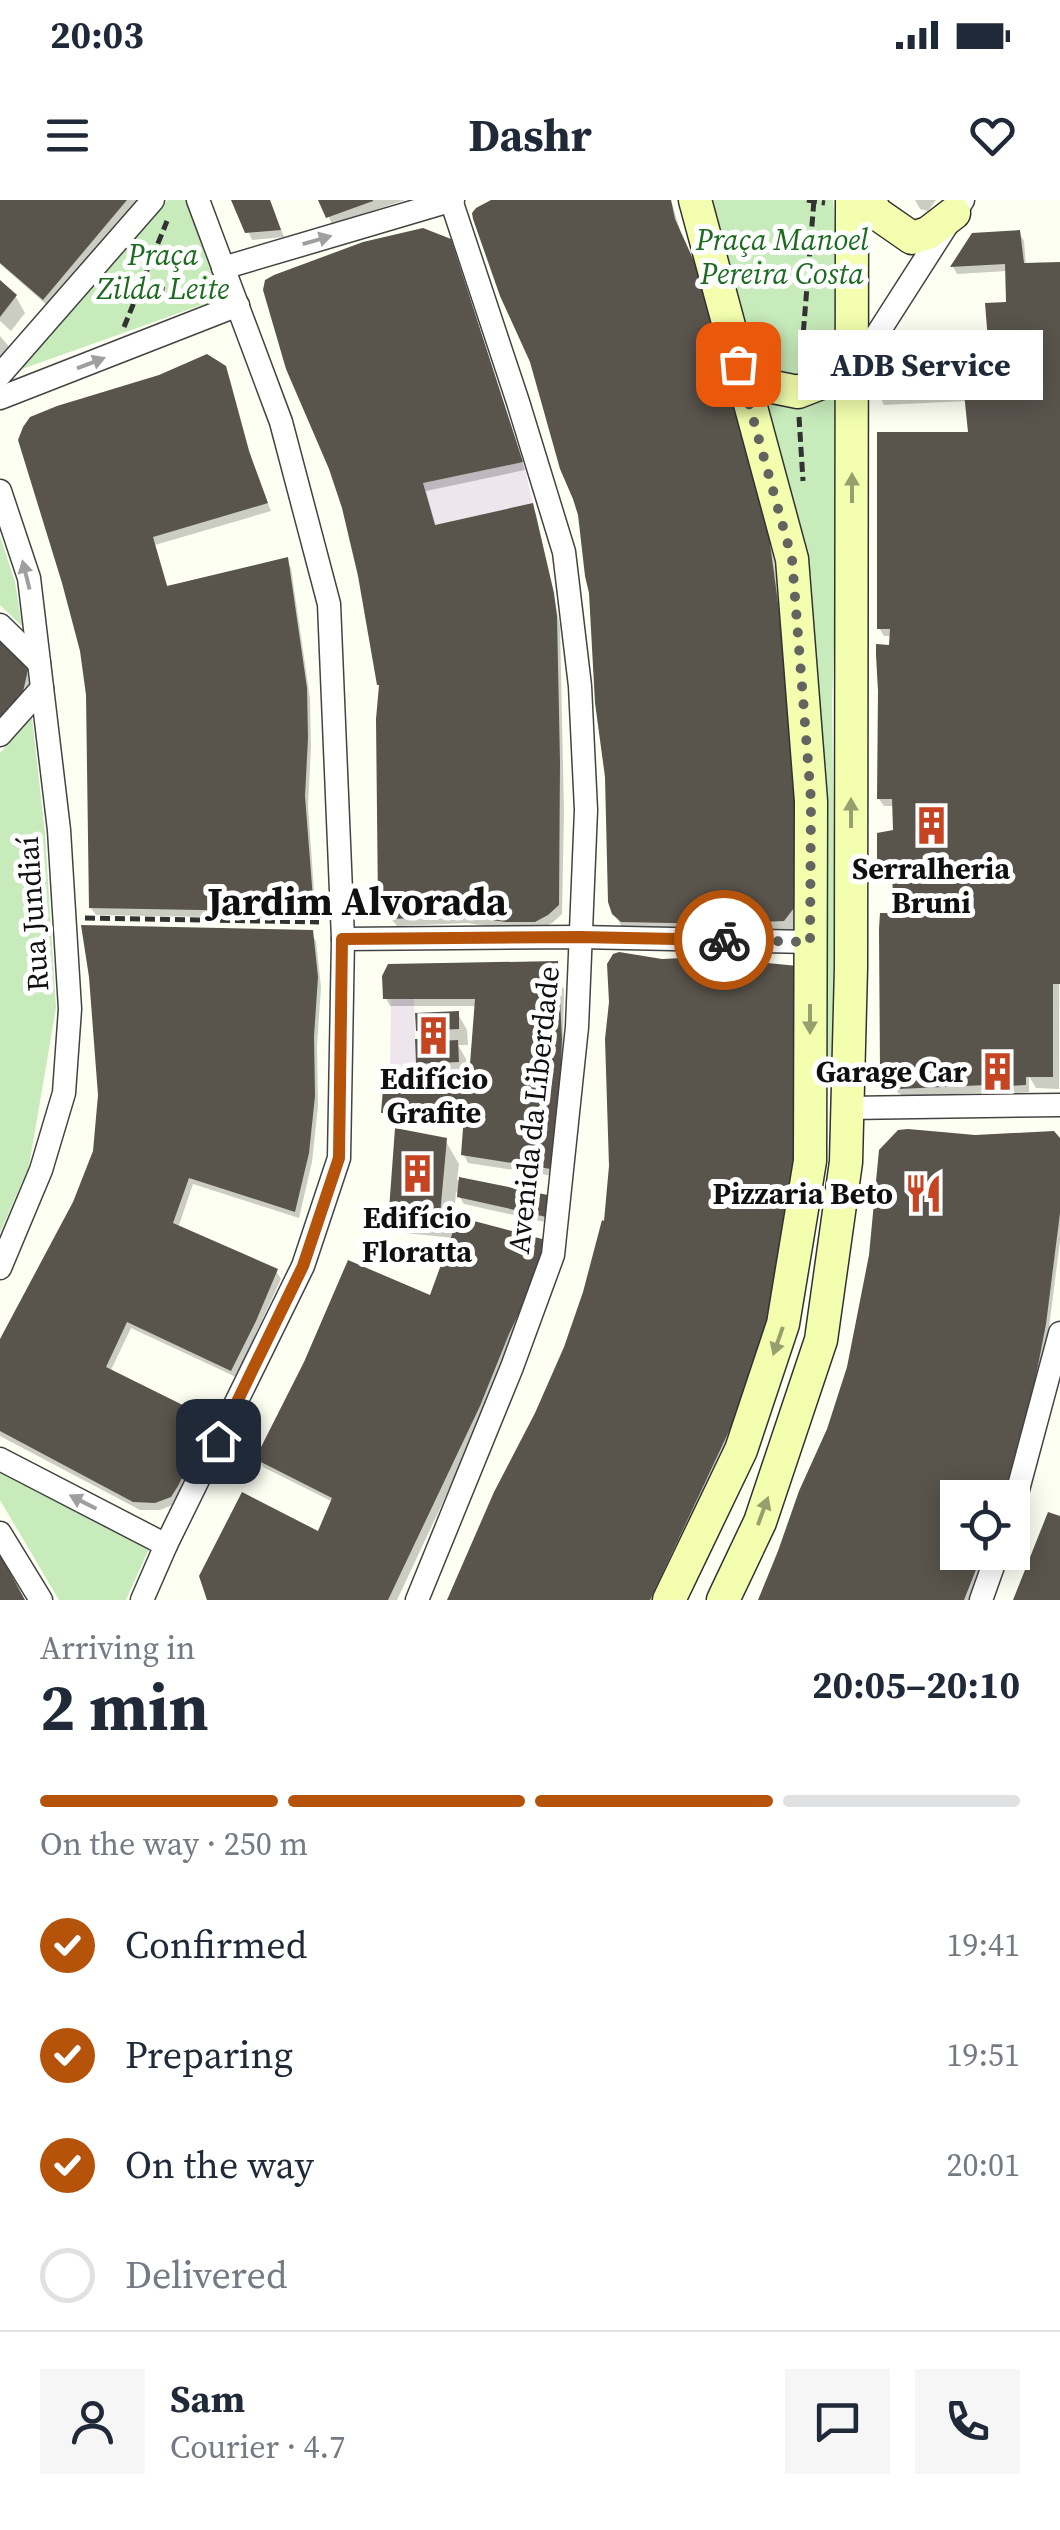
<!DOCTYPE html>
<meta charset="utf-8">
<style>
:root{--surface:#fff;--page:#f6f6f7;--text:#1f2937;--muted:#747a83;--line:#e0e1e3;--accent:#b45309}
body{margin:0;font-family:"Source Serif 4",serif;background:var(--page);color:var(--text);height:100vh;display:flex;flex-direction:column;font-size:38px;white-space:nowrap}
*{box-sizing:border-box;margin:0}
p{font-size:32px;color:var(--muted)}
.icon{flex:none;width:55px;height:55px;fill:none;stroke:currentColor;stroke-width:2;stroke-linecap:round;stroke-linejoin:round}
.map{position:relative;height:1400px;overflow:hidden}
.details{display:flex;flex-direction:column;background:var(--surface);flex:1}
.details>*{flex:none}
.fabs{position:absolute;left:940px;top:1280px;display:grid;gap:20px}
.fabs a{display:grid;place-items:center;width:90px;height:90px;border-radius:0px;background:var(--surface);box-shadow:0 5px 25px #0003;font-size:50px}
.pin{position:absolute;display:grid;place-items:center;width:85px;height:85px;color:#fff;margin:-42px;border-radius:20px;box-shadow:0 5px 15px #0006}
.courier{position:absolute;display:grid;place-items:center;width:100px;height:100px;margin:-50px;border:8px solid #b45309;border-radius:50%;background:#fff;color:#222;box-shadow:0 2px 12px #0007}
.bubble{position:absolute;height:70px;border-radius:0px;background:var(--surface);box-shadow:0 5px 25px #0003;font-size:32px;font-weight:700;line-height:70px;text-align:center}
.overview em{font-style:normal;font-weight:700}
.overview div{display:flex;flex-direction:column-reverse}
.overview{display:flex;align-items:center;justify-content:space-between;height:170px;padding:0 40px}
h1{font-size:65px;font-weight:700;line-height:75px}
.bar{display:grid;grid-template-columns:repeat(4,1fr);gap:15px 10px;align-content:center;height:120px;padding:0 40px}
.bar i{height:12px;border-radius:8px;background:var(--line)}
.bar .on{background:var(--accent)}
.bar p{grid-column:span 4}
.line{display:flex;align-items:center;gap:25px;padding:0 40px;border-top:2px solid var(--line)}
.line div{flex:1}
.round{display:grid;place-items:center;flex:none;width:105px;height:105px;border-radius:0px;background:var(--page)}
ol{padding:0 40px;list-style:none}
li{display:flex;align-items:center;gap:30px;height:110px}
li p{margin-inline-start:auto}
li .icon{padding:10px;border-radius:50%;background:var(--accent);color:#fff;stroke-width:4}
li:last-child{color:var(--muted)}
li i{width:55px;height:55px;border:5px solid var(--line);border-radius:50%}
.status{display:flex;justify-content:space-between;align-items:center;height:70px;padding:0 50px;background:var(--surface);direction:ltr}
.status svg{height:28px;fill:currentColor}
header{display:flex;justify-content:space-between;align-items:center;height:130px;padding:0 40px;background:var(--surface);font-size:45px;font-weight:700}
.map>svg:first-child{display:block}
.industrial{fill:#eee5ed}
.green{fill:#c7ebbb}
.shadow{fill:#0003}
.building{fill:#59544c}
.lines{fill:none;stroke-linecap:round;stroke-linejoin:round}
.street-casing{stroke:#434343;stroke-width:25}
.secondary-casing{stroke:#323232;stroke-width:35}
.path{stroke:#323232;stroke-width:5;stroke-dasharray:10 5;stroke-linecap:butt}
.street{stroke:#fff;stroke-width:22}
.secondary{stroke:#f3ffae;stroke-width:32}
.oneway{fill:#9f9f9f}
.oneway2{fill:#989f6f}
.done{stroke:#63645f;stroke-width:10;stroke-dasharray:0 18}
.route{stroke:#b45309;stroke-width:12}
.labels{text-anchor:middle;stroke-width:10;stroke-linejoin:round;paint-order:stroke}
.park-label{font-size:30px;font-style:italic;fill:#1d6b21;stroke:#fff}
.poi-label{font-size:30px;font-weight:bold;fill:#101010;stroke:#fff}
.street-label{font-size:30px;fill:#101010;stroke:#fff}
.district-label{font-size:40px;font-weight:bold;fill:#101010;stroke:#fff}
</style>
<div class="status"><b>20:03</b><svg viewBox="0 0 49 12"><path d="M0 12V9h3v3zM5 12V6h3v6zM10 12V3h3v9zM15 12V0h3v12zM26 1h20v11H26zM47 4h2v5h-2z"/></svg></div>
<header><svg class="icon" aria-label="menu" viewBox="0 0 24 24"><path d="M4 6h16M4 12h16M4 18h16"/></svg>Dashr<svg class="icon" aria-label="heart" viewBox="0 0 24 24"><path d="M12 20l-8-8c-3-5 5-10 8-4 3-6 11-1 8 4z"/></svg></header>
<div class="map">
<svg width="1060" height="1400" viewBox="0 0 1060 1400">
<rect width="100%" height="100%" fill="#fefff3"/>
<!-- industrial -->
<g class="industrial">
<polygon points="523,262 533,303 435,325 423,283"/>
<polygon points="391,799 414,799 416,876 390,876"/>
</g>
<!-- green -->
<g class="green">
<polygon points="168,0 186,0 221,98 11,173"/>
<polygon points="710,0 833,0 845,149 793,179 771,172 751,155"/>
<polygon points="843,180 832,503 837,887 820,886 763,197"/>
<polygon points="0,336 15,382 22,426 0,405"/>
<polygon points="32,518 45,633 56,808 29,966 0,1033 0,553"/>
<polygon points="0,1261 152,1342 126,1400 59,1400 0,1300"/>
</g>
<!-- shadow -->
<g class="shadow">
<polygon points="0,0 139,0 48,106 0,64"/>
<polygon points="234,0 270,0 284,37 252,40"/>
<polygon points="321,0 405,0 332,24"/>
<polygon points="498,0 671,0 770,331 781,410 806,733 622,727 614,713 607,577 592,392 580,315"/>
<polygon points="915,0 936,0 928,11 920,9"/>
<polygon points="1019,33 1024,41 1026,66 1060,64 1059,889 1036,888 1029,876 1029,892 1015,893 1013,889 989,888 989,892 904,897 892,888 882,869 898,715 895,683 886,683 881,675 896,632 895,606 884,606 879,599 892,436 884,436 879,428 970,235 967,201 884,205 880,197 992,156 1009,105 1007,71 957,74 953,67"/>
<polygon points="454,49 525,270 426,291 436,327 532,306 536,314 560,426 564,612 562,714 552,723 540,729 512,730 467,723 397,726 380,705 381,488"/>
<polygon points="0,83 16,97 25,113 11,131 0,121"/>
<polygon points="0,136 11,149 0,162"/>
<polygon points="224,167 229,176 252,261 271,311 155,345 168,388 286,360 291,368 310,498 311,547 308,606 316,719 96,715 91,708 89,495 82,451"/>
<polygon points="26,471 31,480 25,505 0,532"/>
<polygon points="311,733 316,741 321,787 317,846 318,906 312,962 299,1018 193,984 178,1028 276,1071 281,1079 236,1177 131,1128 110,1172 209,1221 213,1229 175,1304 160,1310 140,1310 0,1236 0,1148"/>
<polygon points="557,764 559,781 564,789 560,977 468,963 464,955 466,922 388,920 384,912 427,879 418,863 425,841 419,830 458,814 467,830 468,845 458,845 466,859 467,879 472,879 477,806 390,806 386,798"/>
<polygon points="445,940 459,964 457,980 552,998 554,1024 464,1004 456,991 454,1018 544,1042 549,1050 467,1251 397,1400 210,1400 319,1334 333,1302 263,1267 258,1259 432,1098 454,1038 405,1033 391,1009"/>
<polygon points="1060,942 1060,1041 1045,1159 1010,1298 958,1298 958,1352 990,1352 971,1400 760,1400"/>
<polygon points="768,1159 652,1400 449,1400"/>
</g>
<!-- building -->
<g class="building">
<polygon points="0,0 127,0 43,100 0,63"/>
<polygon points="231,0 270,0 281,30 245,33"/>
<polygon points="318,0 373,0 373,1 326,18"/>
<polygon points="491,0 671,0 675,19 708,92 767,321 780,418 795,611 794,708 784,721 718,724 621,722 612,714 608,702 605,577 595,503 589,393 585,376 578,315 573,299 560,269 530,162 500,96 473,19 472,13 476,8"/>
<polygon points="423,28 451,39 523,262 423,283 435,325 533,303 554,393 557,416 560,562 559,705 548,715 535,722 506,722 461,716 390,719 378,705 376,519 379,485 377,485 358,376 342,308 329,269 286,169 263,90 265,80 274,75 363,42"/>
<polygon points="1020,30 1024,63 1060,62 1060,784 1053,784 1053,877 1026,877 1026,885 1008,886 986,885 898,889 885,880 880,870 879,729 880,713 894,713 892,675 879,676 877,657 877,633 893,630 892,599 877,599 878,491 876,455 876,444 889,445 890,429 877,429 877,232 968,232 964,193 877,198 878,158 989,154 985,103 1006,102 1005,64 950,67 972,33"/>
<polygon points="0,80 17,95 0,117"/>
<polygon points="207,154 226,166 249,251 268,303 153,337 167,386 288,357 307,488 308,538 305,596 314,712 89,708 86,495 80,451 62,383 18,240 23,227 30,217 57,206 159,175"/>
<polygon points="0,434 28,470 22,496 0,520"/>
<polygon points="81,725 313,730 318,777 314,836 315,896 309,953 295,1012 189,978 173,1023 278,1069 256,1121 231,1171 127,1122 106,1167 211,1219 178,1286 171,1297 155,1303 133,1302 0,1231 0,1139 73,1002 93,951 98,895 89,777"/>
<polygon points="619,752 662,759 705,757 798,766 805,883 776,1102 737,1214 650,1400 447,1400 494,1292 535,1213 564,1147 583,1092 602,1020 604,1021 609,966 605,839 609,802 607,764 613,754"/>
<polygon points="558,761 562,839 557,970 461,955 464,915 381,913 384,876 469,877 475,799 383,799 382,776 388,764"/>
<polygon points="459,811 459,829 438,830 438,841 458,840 459,862 416,864 415,839 429,839 429,831 416,831 415,813"/>
<polygon points="395,928 447,938 440,1015 389,1010"/>
<polygon points="908,929 975,935 1054,931 1060,938 1060,1013 1046,1124 1027,1222 1009,1283 1003,1298 958,1298 958,1352 983,1352 964,1400 758,1400 778,1351 799,1291 827,1229 847,1167 869,1055 879,950 898,930"/>
<polygon points="459,977 553,996 551,1018 457,997"/>
<polygon points="455,1016 546,1040 528,1094 509,1134 480,1206 388,1400 207,1400 199,1376 242,1292 318,1331 332,1298 255,1259 304,1162 348,1060 430,1095 454,1029"/>
<polygon points="1048,1312 1060,1316 1060,1400 1013,1400"/>
<polygon points="0,1354 13,1378 25,1400 0,1400"/>
</g>
<g class="lines">
<defs>
<g id="street">
<polyline points="223,68 453,0"/>
<polyline points="876,136 963,0"/>
<polyline points="0,175 153,0"/>
<polyline points="0,198 238,105"/>
<polyline points="0,291 29,378 59,630 70,809 64,893 41,970 0,1068"/>
<polyline points="0,425 39,463"/>
<polyline points="0,535 42,488"/>
<polyline points="343,739 580,737 810,742"/>
<polyline points="848,908 1060,905"/>
<polyline points="0,1259 166,1345"/>
<polyline points="1012,1312 1060,1133"/>
<polyline points="0,1333 41,1400"/>
<polyline points="142,1400 166,1345 303,1066 339,958 343,739 329,404 281,222 198,0"/>
<polyline points="417,1400 512,1167 553,1055 577,827 586,610 580,486 564,352 518,202 451,0"/>
<polyline points="981,1400 998,1352"/>
</g>
<g id="secondary">
<polyline points="869,0 876,13 912,38 928,33 954,13"/>
<polyline points="739,164 763,185 798,192 852,171"/>
<polyline points="669,1400 741,1250 783,1124 810,961 811,601 792,359 695,0"/>
<polyline points="723,1400 760,1322 821,1140 846,962 851,768 852,0"/>
</g>
</defs>
<!-- street casing -->
<use href="#street" class="street-casing"/>
<!-- secondary casing -->
<use href="#secondary" class="secondary-casing"/>
<!-- path -->
<g class="path">
<polyline points="807,0 825,3"/>
<polyline points="110,82 198,94"/>
<polyline points="124,127 167,21"/>
<polyline points="801,161 814,0"/>
<polyline points="799,217 803,281"/>
<polyline points="85,718 319,722"/>
</g>
<!-- street -->
<use href="#street" class="street"/>
<!-- secondary -->
<use href="#secondary" class="secondary"/>
</g>
<!-- one-way arrows -->
<defs><path id="oneway-solid" d="M-6-.8H1V-3.2L6.5 0L1 3.2V.8H-6Z" transform="scale(2.5)"/></defs>
<g class="oneway">
<use href="#oneway-solid" transform="translate(317 40) rotate(-16)"/>
<use href="#oneway-solid" transform="translate(91 163) rotate(-21)"/>
<use href="#oneway-solid" transform="translate(26 375) rotate(-104)"/>
<use href="#oneway-solid" transform="translate(83 1302) rotate(-153)"/>
</g>
<g class="oneway2">
<use href="#oneway-solid" transform="translate(852 288) rotate(-90)"/>
<use href="#oneway-solid" transform="translate(851 613) rotate(-90)"/>
<use href="#oneway-solid" transform="translate(810 819) rotate(90)"/>
<use href="#oneway-solid" transform="translate(778 1141) rotate(109)"/>
<use href="#oneway-solid" transform="translate(763 1311) rotate(-70)"/>
</g>
<g class="lines">
<!-- done -->
<polyline class="done" points="724,740 810,742 811,600 792,359 738,164"/>
<!-- route -->
<polyline class="route" points="218,1241 303,1066 339,958 342,739 580,737 724,740"/>
</g>
<!-- icons -->
<defs>
<symbol id="building-bare" viewBox="-9 -9 18 18"><path d="M-4-6H4V6H1V3H-1V6H-4ZM-2.5-4.3h1.7v1.8h-1.7ZM.8-4.3h1.7v1.8H.8ZM-2.5-1h1.7V.8h-1.7ZM.8-1h1.7V.8H.8Z" fill="#c54523" stroke="#fff" stroke-width="2.5" paint-order="stroke"/></symbol>
<symbol id="restaurant-bare" viewBox="-9 -9 18 18"><path d="M-5-6h1v4h1v-4h1v4h1v-4h1v5L-1.5 .5V6h-2V.5L-5-1ZM5-6V6H3V1.5H1.5Q1.5-4 5-6Z" fill="#c54523" stroke="#fff" stroke-width="2.5" paint-order="stroke"/></symbol>
</defs>
<g fill-rule="evenodd">
<use href="#building-bare" x="904" y="598" width="55" height="55"/>
<use href="#building-bare" x="406" y="808" width="55" height="55"/>
<use href="#building-bare" x="970" y="844" width="55" height="55"/>
<use href="#building-bare" x="390" y="946" width="55" height="55"/>
<use href="#restaurant-bare" x="896" y="966" width="55" height="55"/>
</g>
<g class="labels">
<!-- park labels -->
<g class="park-label">
<text x="782" y="50">Praça Manoel<tspan x="782" dy="34">Pereira Costa</tspan></text>
<text x="163" y="65">Praça<tspan x="163" dy="34">Zilda Leite</tspan></text>
</g>
<!-- poi labels -->
<g class="poi-label">
<text x="931" y="679">Serralheria<tspan x="931" dy="34">Bruni</tspan></text>
<text x="967" y="882" text-anchor="end">Garage Car</text>
<text x="434" y="889">Edifício<tspan x="434" dy="34">Grafite</tspan></text>
<text x="893" y="1004" text-anchor="end">Pizzaria Beto</text>
<text x="417" y="1028">Edifício<tspan x="417" dy="34">Floratta</tspan></text>
</g>
<!-- street labels -->
<g class="street-label">
<text transform="translate(33 714) rotate(-94)" y="10">Rua Jundiaí</text>
<text transform="translate(534 910) rotate(-84)" y="10">Avenida da Liberdade</text>
</g>
<!-- district labels -->
<g class="district-label">
<text x="357" y="715">Jardim Alvorada</text>
</g>
</g>
</svg>
<div class="fabs">
<a><svg class="icon" aria-label="locate" viewBox="0 0 24 24"><circle cx="12" cy="12" r="6"/><path d="M12 2v4M12 18v4M2 12h4M18 12h4"/></svg></a>
</div>
<div class="pin" style="left:738px;top:164px;background:#ea580c"><svg class="icon" aria-label="bag" viewBox="0 0 24 24"><path d="M5 8h14l-1 12H6zM9 8a3 3 0 0 1 6 0"/></svg></div>
<div class="pin" style="left:218px;top:1241px;background:#1f2937"><svg class="icon" aria-label="home" viewBox="0 0 24 24"><path d="M3 11l9-7 9 7M6 9v11h12V9"/></svg></div>
<div class="courier" style="left:724px;top:740px"><svg class="icon" aria-label="bike" viewBox="0 0 24 24"><circle cx="6" cy="16" r="4"/><circle cx="18" cy="16" r="4"/><path d="M6 16l4-8h5l3 8M10 8l3 8H6M13 5h3"/></svg></div>
<div class="bubble" style="left:798px;top:130px;width:245px">ADB Service</div>
</div>
<section class="details">
<div class="overview"><div><h1>2 min</h1><p>Arriving in</p></div><em>20:05–20:10</em></div>
<div class="bar"><i class="on"></i><i class="on"></i><i class="on"></i><i></i><p>On the way · 250 m</p></div>
<ol>
<li><svg class="icon" aria-label="check" viewBox="0 0 24 24"><path d="M5 12l5 5 9-10"/></svg>Confirmed<p>19:41</p></li>
<li><svg class="icon" aria-label="check" viewBox="0 0 24 24"><path d="M5 12l5 5 9-10"/></svg>Preparing<p>19:51</p></li>
<li><svg class="icon" aria-label="check" viewBox="0 0 24 24"><path d="M5 12l5 5 9-10"/></svg>On the way<p>20:01</p></li>
<li><i></i>Delivered</li>
</ol>
<div class="line" style="height:180px"><a class="round"><svg class="icon" aria-label="person" viewBox="0 0 24 24"><circle cx="12" cy="8" r="4"/><path d="M4 21q1-7 8-7t8 7"/></svg></a><div><b>Sam</b><p>Courier · 4.7</p></div><a class="round"><svg class="icon" aria-label="chat" viewBox="0 0 24 24"><path d="M4 5h16v11H9l-5 4z"/></svg></a><a class="round"><svg class="icon" aria-label="phone" viewBox="0 0 24 24"><path d="M5 4h4l2 5-3 2q2 4 5 5l2-3 5 2v4C11 20 4 13 5 4z"/></svg></a></div>
</section>
